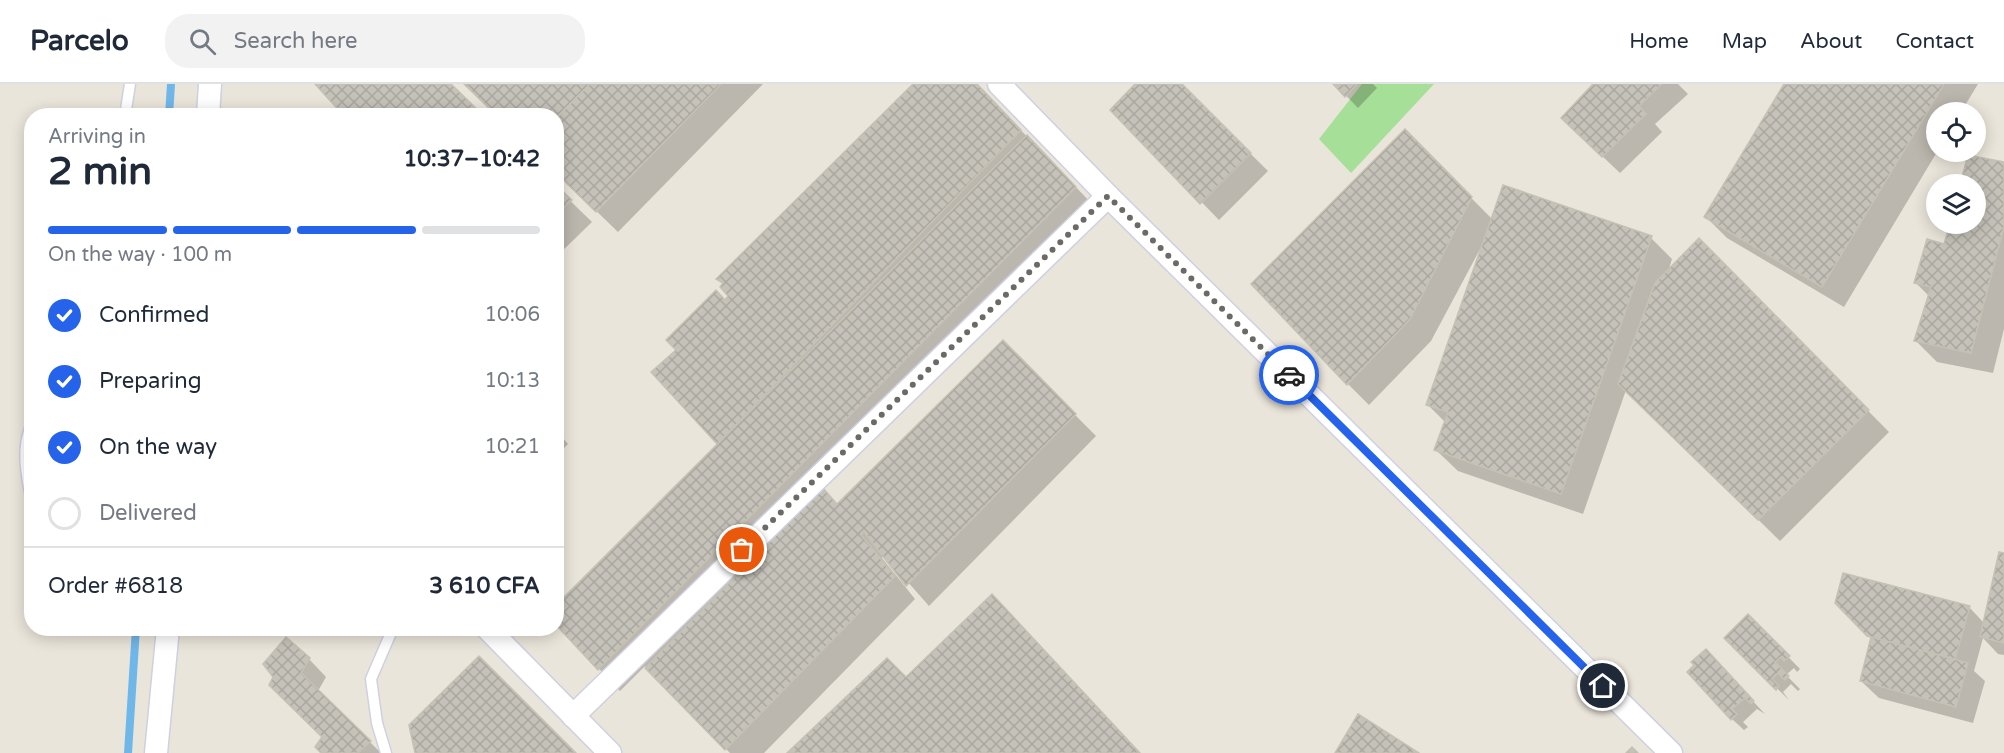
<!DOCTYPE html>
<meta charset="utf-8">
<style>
:root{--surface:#fff;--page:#f2f2f3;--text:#1f2937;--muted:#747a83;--line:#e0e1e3;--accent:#2563eb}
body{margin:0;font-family:"Varela Round",sans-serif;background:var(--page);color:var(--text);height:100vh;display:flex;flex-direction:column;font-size:22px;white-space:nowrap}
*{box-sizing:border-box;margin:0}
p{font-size:20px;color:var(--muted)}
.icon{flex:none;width:33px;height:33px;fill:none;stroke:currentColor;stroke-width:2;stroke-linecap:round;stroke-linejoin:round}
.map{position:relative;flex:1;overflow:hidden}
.side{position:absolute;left:24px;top:24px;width:540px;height:528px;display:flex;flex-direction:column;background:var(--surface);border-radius:24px;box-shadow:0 3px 15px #0003}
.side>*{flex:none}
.controls{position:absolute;left:1926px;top:18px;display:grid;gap:12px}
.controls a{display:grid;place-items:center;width:60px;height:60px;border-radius:50%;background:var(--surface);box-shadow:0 3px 15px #0003;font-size:30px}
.pin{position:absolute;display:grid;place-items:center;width:51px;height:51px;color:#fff;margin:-26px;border:3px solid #fff;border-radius:50%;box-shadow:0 2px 6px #0007}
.courier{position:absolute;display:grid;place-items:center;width:60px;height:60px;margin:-30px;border:4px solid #2563eb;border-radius:50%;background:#fff;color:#222;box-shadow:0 2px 8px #0007}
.overview em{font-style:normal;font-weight:700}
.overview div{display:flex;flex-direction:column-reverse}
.overview{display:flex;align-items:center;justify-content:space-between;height:102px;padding:0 24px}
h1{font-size:39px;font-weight:700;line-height:45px}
.bar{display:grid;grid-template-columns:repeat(4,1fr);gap:9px 6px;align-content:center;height:72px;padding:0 24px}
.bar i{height:8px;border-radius:4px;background:var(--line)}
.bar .active{background:var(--accent)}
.bar p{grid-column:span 4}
.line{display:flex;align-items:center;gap:15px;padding:0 24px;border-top:2px solid var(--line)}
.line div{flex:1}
ol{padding:0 24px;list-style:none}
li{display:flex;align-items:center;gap:18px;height:66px}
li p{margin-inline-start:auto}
li .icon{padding:6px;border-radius:50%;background:var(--accent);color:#fff;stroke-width:4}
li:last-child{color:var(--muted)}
li i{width:33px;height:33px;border:3px solid var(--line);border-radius:50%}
header{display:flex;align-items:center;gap:36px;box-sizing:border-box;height:84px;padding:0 30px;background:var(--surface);border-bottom:2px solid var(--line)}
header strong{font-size:28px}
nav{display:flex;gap:33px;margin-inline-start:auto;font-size:21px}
.search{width:420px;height:54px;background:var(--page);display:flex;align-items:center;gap:15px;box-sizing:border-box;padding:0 21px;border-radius:24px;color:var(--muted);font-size:22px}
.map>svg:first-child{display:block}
.garden{fill:#a6df98}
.shadow{fill:#0003}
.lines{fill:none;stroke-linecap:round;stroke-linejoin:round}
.stream{stroke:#70b7e9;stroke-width:8}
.building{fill:url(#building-cross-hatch);stroke:#c5c1b4;stroke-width:1.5}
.service-casing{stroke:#cfd0e0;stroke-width:13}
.minor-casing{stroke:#cfd0e0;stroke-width:25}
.service{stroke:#fff;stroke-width:10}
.minor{stroke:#fff;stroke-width:22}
.done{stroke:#6c6a66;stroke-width:6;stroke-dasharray:0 10.8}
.route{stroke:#2563eb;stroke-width:8}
</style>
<header>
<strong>Parcelo</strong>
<div class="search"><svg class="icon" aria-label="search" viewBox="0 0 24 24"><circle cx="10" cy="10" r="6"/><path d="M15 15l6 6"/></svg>Search here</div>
<nav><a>Home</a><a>Map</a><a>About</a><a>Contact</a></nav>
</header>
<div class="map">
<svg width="2004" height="669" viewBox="0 0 2004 669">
<defs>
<pattern id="building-cross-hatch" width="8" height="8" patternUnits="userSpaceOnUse" patternTransform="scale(1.5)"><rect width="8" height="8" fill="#c5c2b9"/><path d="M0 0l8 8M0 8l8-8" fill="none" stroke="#a9a79f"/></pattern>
</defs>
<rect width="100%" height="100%" fill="#eae5da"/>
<!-- garden -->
<polygon class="garden" points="1362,0 1434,0 1351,89 1319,55"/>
<!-- shadow -->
<g class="shadow">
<polygon points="466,0 763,0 618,148 556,88 556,32"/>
<polygon points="915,0 976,0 1097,125 770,455 772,457 838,421 1003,258 1096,352 929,522 884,471 882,474 915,515 764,669 730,669 645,582 620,607 556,539 719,360 653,288 730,212 719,195"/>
<polygon points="1137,0 1180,0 1268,87 1219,136 1112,26"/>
<polygon points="1335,0 1373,0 1377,4 1358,24"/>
<polygon points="1595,0 1678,0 1688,10 1655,40 1662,48 1620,89 1580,51"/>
<polygon points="1785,0 1978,0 1961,28 1936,28 1937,68 1844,223 1727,154 1706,133"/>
<polygon points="1405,47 1493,136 1651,154 1672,175 1668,188 1699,156 1889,348 1780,457 1626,306 1583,430 1458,387 1436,366 1446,339 1427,320 1486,154 1431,257 1369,321 1348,300"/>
<polygon points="1969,73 2004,79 2004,245 1993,289 1937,278 1916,257 1930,213 1916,199 1945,162 1951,140 1976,140 1976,100 1962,100"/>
<polygon points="556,103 592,138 556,173"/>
<polygon points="556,346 568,360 556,372"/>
<polygon points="2004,471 2004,571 1998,570 1983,554 1974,587 1985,597 1973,639 1879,614 1861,597 1872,555 1837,518 1969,523 1984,539"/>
<polygon points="1748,532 1800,585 1797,588 1794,584 1786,591 1800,605 1798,607 1791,600 1783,608 1789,616 1726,554"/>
<polygon points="309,575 326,593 318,607 381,669 323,669 324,653 271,601"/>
<polygon points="1717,579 1765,630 1757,625 1743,638 1748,643 1744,646 1732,635"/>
</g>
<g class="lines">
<!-- stream -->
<g class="stream">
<polyline points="169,32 171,0"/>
<polyline points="128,669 136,544"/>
</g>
</g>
<!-- building -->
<g class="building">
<polygon points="315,0 451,0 484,32 344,32"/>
<polygon points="464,0 590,0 556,34 556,32 497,32"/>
<polygon points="590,0 721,0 596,128 556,89 556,34"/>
<polygon points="913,0 977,0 1021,46 717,360 651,288 676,266 666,256 716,206 725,216 728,212 720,203 723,199 716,195"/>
<polygon points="1135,0 1182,0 1251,69 1200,120 1110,26"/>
<polygon points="1333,0 1357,0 1345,13"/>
<polygon points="1593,0 1662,0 1639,22 1646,30 1602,73 1561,34"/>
<polygon points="1784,0 1944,0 1822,203 1704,133"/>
<polygon points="1405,45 1472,113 1410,235 1347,301 1251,200"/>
<polygon points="1027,51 1076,103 598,586 556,541 556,521"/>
<polygon points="1968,71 2004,78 2004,142 1971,269 1914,257 1931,203 1914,199 1927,155 1944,160 1950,140 1976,140 1976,100 1960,100"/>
<polygon points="556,101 572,116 556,131"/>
<polygon points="1503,101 1652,152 1561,410 1434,366 1448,328 1426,321"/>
<polygon points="1699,154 1869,326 1758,436 1618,300 1655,199"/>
<polygon points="1003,256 1076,330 906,502 864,448 861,451 895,492 725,666 645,584 823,404 837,420"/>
<polygon points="1999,468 2004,469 2004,559 1980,553"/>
<polygon points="1843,489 1970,522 1955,575 1867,552 1835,519"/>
<polygon points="992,510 1140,669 787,669 887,574 906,593"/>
<polygon points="1748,530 1790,572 1784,577 1781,573 1775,578 1789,592 1785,596 1778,589 1772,595 1779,602 1776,606 1724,554"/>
<polygon points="286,553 310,574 301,589 371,657 358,669 321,669 315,663 322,653 269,601 273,593 263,580"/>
<polygon points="1871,553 1968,579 1956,623 1860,597"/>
<polygon points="1706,565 1754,617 1751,620 1745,614 1732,625 1737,630 1731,636 1687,588 1694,581 1691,578"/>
<polygon points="479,572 576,669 415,669 409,641"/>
<polygon points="1358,630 1419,669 1335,669"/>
<polygon points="1632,663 1638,669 1626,669"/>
</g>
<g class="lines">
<defs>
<g id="service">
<polyline points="125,32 130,0"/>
<path d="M32 340C20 364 27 394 32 419"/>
<polyline points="386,669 377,639 371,595 393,544"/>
</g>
<g id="minor">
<polyline points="999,0 1108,112 1671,669"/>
<polyline points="208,32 210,0"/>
<polyline points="487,544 610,669"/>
<polyline points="573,632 1108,112"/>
<polyline points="156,669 168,544"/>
</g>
</defs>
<!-- service casing -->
<use href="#service" class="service-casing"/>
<!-- minor casing -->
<use href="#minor" class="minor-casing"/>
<!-- service -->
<use href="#service" class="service"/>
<!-- minor -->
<use href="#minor" class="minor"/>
</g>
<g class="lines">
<!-- done -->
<polyline class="done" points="742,466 1108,112 1289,291"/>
<!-- route -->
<polyline class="route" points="1289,291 1603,602"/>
</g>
</svg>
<div class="controls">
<a><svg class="icon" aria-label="locate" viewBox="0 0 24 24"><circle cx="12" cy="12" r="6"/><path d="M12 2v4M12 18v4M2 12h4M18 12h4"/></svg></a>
<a><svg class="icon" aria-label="layers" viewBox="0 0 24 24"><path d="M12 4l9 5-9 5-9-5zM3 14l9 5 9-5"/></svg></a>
</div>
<div class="pin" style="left:742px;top:466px;background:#ea580c"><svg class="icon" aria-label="bag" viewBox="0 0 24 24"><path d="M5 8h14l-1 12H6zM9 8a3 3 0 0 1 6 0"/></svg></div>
<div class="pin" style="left:1603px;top:602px;background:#1f2937"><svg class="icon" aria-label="home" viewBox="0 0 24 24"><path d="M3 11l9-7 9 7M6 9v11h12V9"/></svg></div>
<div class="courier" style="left:1289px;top:291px"><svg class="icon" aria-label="car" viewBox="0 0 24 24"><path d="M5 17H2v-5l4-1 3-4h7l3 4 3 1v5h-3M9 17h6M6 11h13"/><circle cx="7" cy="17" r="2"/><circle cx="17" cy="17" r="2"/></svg></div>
<section class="side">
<div class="overview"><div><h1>2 min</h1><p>Arriving in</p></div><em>10:37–10:42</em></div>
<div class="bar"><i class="active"></i><i class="active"></i><i class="active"></i><i></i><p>On the way · 100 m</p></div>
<ol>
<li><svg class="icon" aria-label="check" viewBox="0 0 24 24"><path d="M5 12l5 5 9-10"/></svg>Confirmed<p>10:06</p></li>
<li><svg class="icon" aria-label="check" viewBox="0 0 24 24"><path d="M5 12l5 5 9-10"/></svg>Preparing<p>10:13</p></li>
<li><svg class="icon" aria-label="check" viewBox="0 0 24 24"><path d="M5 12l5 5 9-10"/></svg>On the way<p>10:21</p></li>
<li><i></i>Delivered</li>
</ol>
<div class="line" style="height:78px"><div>Order #6818</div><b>3 610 CFA</b></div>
</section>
</div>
